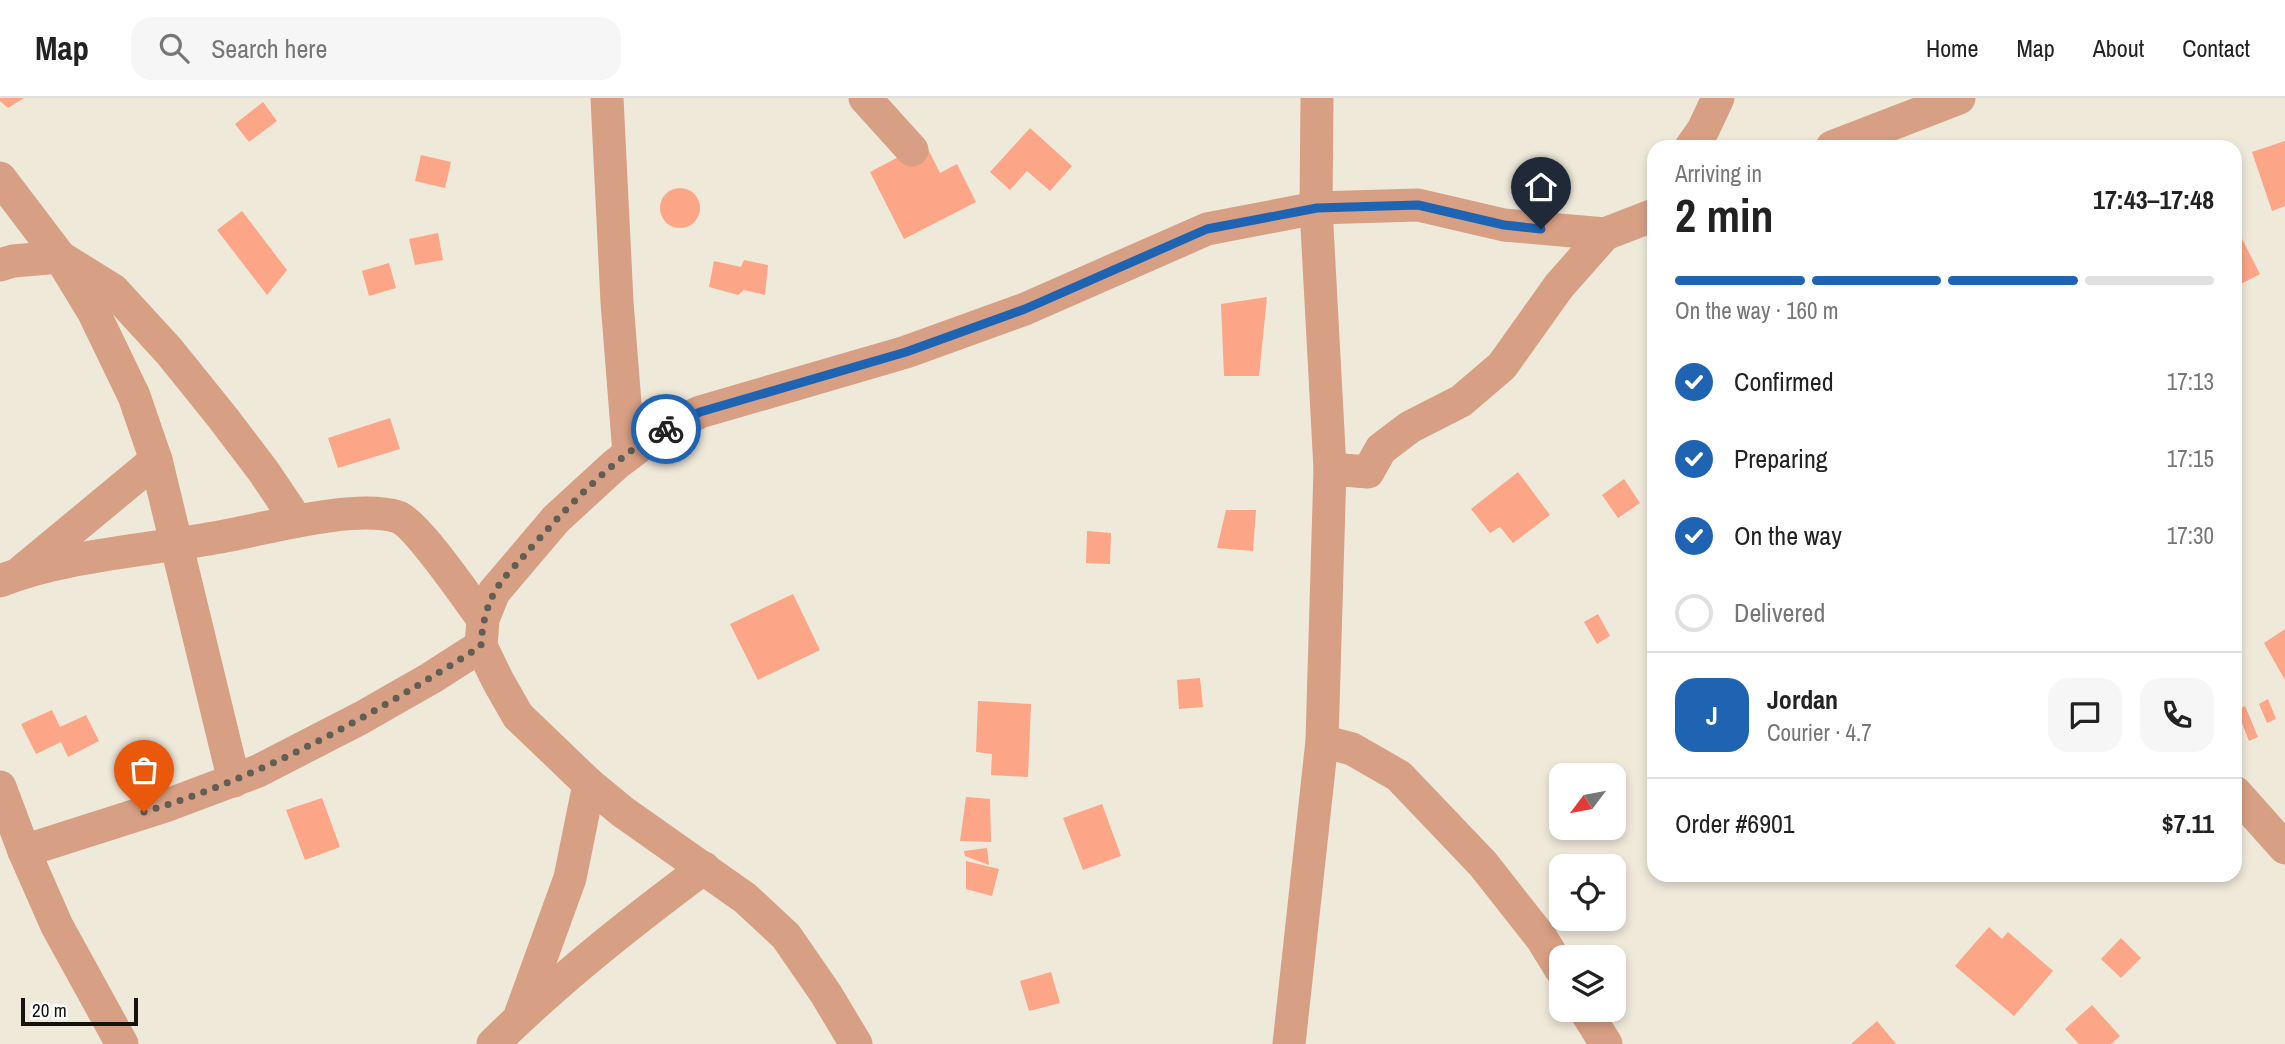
<!DOCTYPE html>
<meta charset="utf-8">
<style>
:root{--surface:#fff;--page:#f6f6f6;--text:#222;--muted:#767676;--line:#e0e0e0;--accent:#1f63b3}
body{margin:0;font-family:"Archivo Narrow",sans-serif;background:var(--page);color:var(--text);height:100vh;display:flex;flex-direction:column;font-size:26px;white-space:nowrap}
*{box-sizing:border-box;margin:0}
p{font-size:23px;color:var(--muted)}
.icon{flex:none;width:38px;height:38px;fill:none;stroke:currentColor;stroke-width:2;stroke-linecap:round;stroke-linejoin:round}
.map{position:relative;flex:1;overflow:hidden}
.details{position:absolute;left:1647px;top:42px;width:595px;height:742px;display:flex;flex-direction:column;background:var(--surface);border-radius:21px;box-shadow:0 4px 10px #0003}
.details>*{flex:none}
.needle{width:46px;rotate:238deg}
.controls{position:absolute;left:1549px;top:665px;display:grid;gap:14px}
.controls a{display:grid;place-items:center;width:77px;height:77px;border-radius:14px;background:var(--surface);box-shadow:0 4px 10px #0003;font-size:35px}
.scale{position:absolute;left:21px;bottom:18px;width:117px;box-sizing:border-box;padding-left:7px;border:4px solid #15130d;border-top:0;font-size:19px;line-height:24px;white-space:nowrap;color:#15130d;-webkit-text-stroke:5px #fff;paint-order:stroke}
.pin{position:absolute;display:grid;place-items:center;width:60px;height:60px;color:#fff;margin:-72px -30px;border-radius:50% 50% 50% 0;rotate:-45deg;box-shadow:0 0 7px #0007}
.pin .icon{rotate:45deg}
.courier{position:absolute;display:grid;place-items:center;width:70px;height:70px;margin:-35px;border:5px solid #1f63b3;border-radius:50%;background:#fff;color:#222;box-shadow:0 2px 9px #0007}
.head em{font-style:normal;font-weight:800}
.head div{display:flex;flex-direction:column-reverse}
.head{display:flex;align-items:center;justify-content:space-between;height:119px;padding:0 28px}
h1{font-size:46px;font-weight:800;line-height:52px}
.bar{display:grid;grid-template-columns:repeat(4,1fr);gap:10px 7px;align-content:center;height:84px;padding:0 28px}
.bar i{height:9px;border-radius:5px;background:var(--line)}
.bar .current{background:var(--accent)}
.bar p{grid-column:span 4}
.line{display:flex;align-items:center;gap:18px;padding:0 28px;border-top:2px solid var(--line)}
.line div{flex:1}
.round{display:grid;place-items:center;flex:none;width:74px;height:74px;border-radius:21px;background:var(--page)}
ol{padding:0 28px;list-style:none}
li{display:flex;align-items:center;gap:21px;height:77px}
li p{margin-inline-start:auto}
li .icon{padding:7px;border-radius:50%;background:var(--accent);color:#fff;stroke-width:4}
li:last-child{color:var(--muted)}
li i{width:38px;height:38px;border:4px solid var(--line);border-radius:50%}
header{display:flex;align-items:center;gap:42px;box-sizing:border-box;height:98px;padding:0 35px;background:var(--surface);border-bottom:2px solid var(--line)}
header strong{font-size:33px}
nav{display:flex;gap:38px;margin-inline-start:auto;font-size:24px}
.search{width:490px;height:63px;background:var(--page);display:flex;align-items:center;gap:18px;box-sizing:border-box;padding:0 24px;border-radius:21px;color:var(--muted);font-size:26px}
.map>svg:first-child{display:block}
.building{fill:#fca587}
.lines{fill:none;stroke-linecap:round;stroke-linejoin:round}
.street{stroke:#d79f83;stroke-width:33}
.done{stroke:#615e55;stroke-width:7;stroke-dasharray:0 12.6}
.route{stroke:#1f63b3;stroke-width:9}
</style>
<header>
<strong>Map</strong>
<div class="search"><svg class="icon" aria-label="search" viewBox="0 0 24 24"><circle cx="10" cy="10" r="6"/><path d="M15 15l6 6"/></svg>Search here</div>
<nav><a>Home</a><a>Map</a><a>About</a><a>Contact</a></nav>
</header>
<div class="map">
<svg width="2285" height="946" viewBox="0 0 2285 946">
<rect width="100%" height="100%" fill="#efe9da"/>
<!-- building -->
<g class="building">
<polygon points="0,0 24,0 8,10 0,3"/>
<polygon points="263,4 277,23 249,44 235,26"/>
<polygon points="1030,30 1072,68 1050,93 1027,73 1010,92 990,74"/>
<polygon points="2285,43 2285,108 2272,113 2252,54"/>
<polygon points="925,45 940,75 957,66 976,104 904,141 870,74"/>
<polygon points="421,57 451,64 445,90 415,83"/>
<circle cx="680" cy="110" r="20"/>
<polygon points="242,113 287,172 267,197 217,132"/>
<polygon points="2235,127 2260,176 2235,189"/>
<polygon points="438,135 443,162 415,167 409,141"/>
<polygon points="744,162 768,167 765,197 744,192 738,197 709,189 714,163 741,169"/>
<polygon points="389,165 396,190 369,198 362,173"/>
<polygon points="1267,199 1259,278 1224,278 1221,206"/>
<polygon points="390,320 400,351 338,370 328,340"/>
<polygon points="1518,374 1550,417 1513,445 1500,429 1490,435 1471,411"/>
<polygon points="1624,381 1640,405 1618,420 1602,397"/>
<polygon points="1226,412 1256,412 1253,453 1217,450"/>
<polygon points="1087,433 1111,435 1110,466 1086,465"/>
<polygon points="793,496 820,552 758,582 730,526"/>
<polygon points="1598,516 1610,538 1597,546 1584,524"/>
<polygon points="2285,531 2285,582 2264,545"/>
<polygon points="1200,580 1203,609 1179,611 1177,582"/>
<polygon points="2268,601 2276,621 2267,625 2259,606"/>
<polygon points="978,603 1031,606 1028,679 991,677 992,656 976,654"/>
<polygon points="2245,608 2258,639 2249,643 2237,612"/>
<polygon points="52,612 60,629 86,617 99,643 68,659 61,644 36,656 21,626"/>
<polygon points="966,699 990,701 991,744 960,743"/>
<polygon points="322,700 340,749 305,762 286,712"/>
<polygon points="1102,706 1121,758 1083,772 1063,720"/>
<polygon points="987,750 989,767 965,758 964,753"/>
<polygon points="966,763 999,771 992,798 966,791"/>
<polygon points="1989,829 2002,841 2008,834 2053,873 2014,918 1955,868"/>
<polygon points="2121,840 2141,860 2121,880 2101,861"/>
<polygon points="1051,874 1060,905 1029,913 1020,883"/>
<polygon points="2092,907 2120,938 2111,946 2079,946 2065,931"/>
<polygon points="1877,923 1896,946 1851,946"/>
</g>
<g class="lines">
<!-- street -->
<g class="street">
<polyline points="607,0 617,204 629,356"/>
<polyline points="865,0 912,52"/>
<polyline points="1691,49 1703,32 1718,0"/>
<polyline points="1832,49 1959,0"/>
<polyline points="0,80 60,159 94,215 134,298 156,362 234,683"/>
<polyline points="0,167 13,163 60,159 113,192 169,253 223,320 264,374 297,423"/>
<polyline points="1330,371 1368,374 1381,351 1410,329 1461,303 1502,268 1559,188 1605,136"/>
<polyline points="22,473 156,362"/>
<path d="M0 483C63 458 147 452 214 440 262 432 353 405 398 419 417 426 468 501 483 521"/>
<polyline points="1322,643 1352,651 1399,678 1483,766 1542,841 1561,872"/>
<polyline points="0,689 24,753"/>
<polyline points="2235,694 2285,750"/>
<polyline points="1585,912 1606,946"/>
<polyline points="521,915 570,780 589,686"/>
<polyline points="122,946 57,828 24,753 165,708 258,673 361,620 431,580 481,548"/>
<path d="M493 946C559 881 630 825 704 770"/>
<polyline points="856,946 826,896 786,838 745,800 623,714 589,686 518,618 498,583 481,548 483,521 494,494 556,421 616,366 656,336 700,314 906,254 1025,211 1207,131 1316,110 1418,107 1504,127 1605,136 1654,117"/>
<polyline points="1289,946 1322,643 1330,371 1316,110 1317,0"/>
</g>
</g>
<g class="lines">
<!-- done -->
<path class="done" d="M144 714C265 678 375 616 481 548 482 529 485 514 493 497 500 483 513 470 523 459 559 417 617 355 666 331"/>
<!-- route -->
<polyline class="route" points="666,331 700,314 906,254 1025,211 1207,131 1317,110 1418,107 1504,127 1541,131"/>
</g>
</svg>
<div class="controls">
<a><svg class="needle" viewBox="-14 -14 28 28"><path d="M0-13l5 13h-10z" fill="#e53935"/><path d="M0 13l5-13h-10z" fill="#767676"/></svg></a>
<a><svg class="icon" aria-label="locate" viewBox="0 0 24 24"><circle cx="12" cy="12" r="6"/><path d="M12 2v4M12 18v4M2 12h4M18 12h4"/></svg></a>
<a><svg class="icon" aria-label="layers" viewBox="0 0 24 24"><path d="M12 4l9 5-9 5-9-5zM3 14l9 5 9-5"/></svg></a>
</div>
<div class="scale">20 m</div>
<div class="pin" style="left:144px;top:714px;background:#ea580c"><svg class="icon" aria-label="bag" viewBox="0 0 24 24"><path d="M5 8h14l-1 12H6zM9 8a3 3 0 0 1 6 0"/></svg></div>
<div class="pin" style="left:1541px;top:131px;background:#1f2937"><svg class="icon" aria-label="home" viewBox="0 0 24 24"><path d="M3 11l9-7 9 7M6 9v11h12V9"/></svg></div>
<div class="courier" style="left:666px;top:331px"><svg class="icon" aria-label="bike" viewBox="0 0 24 24"><circle cx="6" cy="16" r="4"/><circle cx="18" cy="16" r="4"/><path d="M6 16l4-8h5l3 8M10 8l3 8H6M13 5h3"/></svg></div>
<section class="details">
<div class="head"><div><h1>2 min</h1><p>Arriving in</p></div><em>17:43–17:48</em></div>
<div class="bar"><i class="current"></i><i class="current"></i><i class="current"></i><i></i><p>On the way · 160 m</p></div>
<ol>
<li><svg class="icon" aria-label="check" viewBox="0 0 24 24"><path d="M5 12l5 5 9-10"/></svg>Confirmed<p>17:13</p></li>
<li><svg class="icon" aria-label="check" viewBox="0 0 24 24"><path d="M5 12l5 5 9-10"/></svg>Preparing<p>17:15</p></li>
<li><svg class="icon" aria-label="check" viewBox="0 0 24 24"><path d="M5 12l5 5 9-10"/></svg>On the way<p>17:30</p></li>
<li><i></i>Delivered</li>
</ol>
<div class="line" style="height:126px"><b class="round" style="background:var(--accent);color:#fff">J</b><div><b>Jordan</b><p>Courier · 4.7</p></div><a class="round"><svg class="icon" aria-label="chat" viewBox="0 0 24 24"><path d="M4 5h16v11H9l-5 4z"/></svg></a><a class="round"><svg class="icon" aria-label="phone" viewBox="0 0 24 24"><path d="M5 4h4l2 5-3 2q2 4 5 5l2-3 5 2v4C11 20 4 13 5 4z"/></svg></a></div>
<div class="line" style="height:91px"><div>Order #6901</div><b>$7.11</b></div>
</section>
</div>
